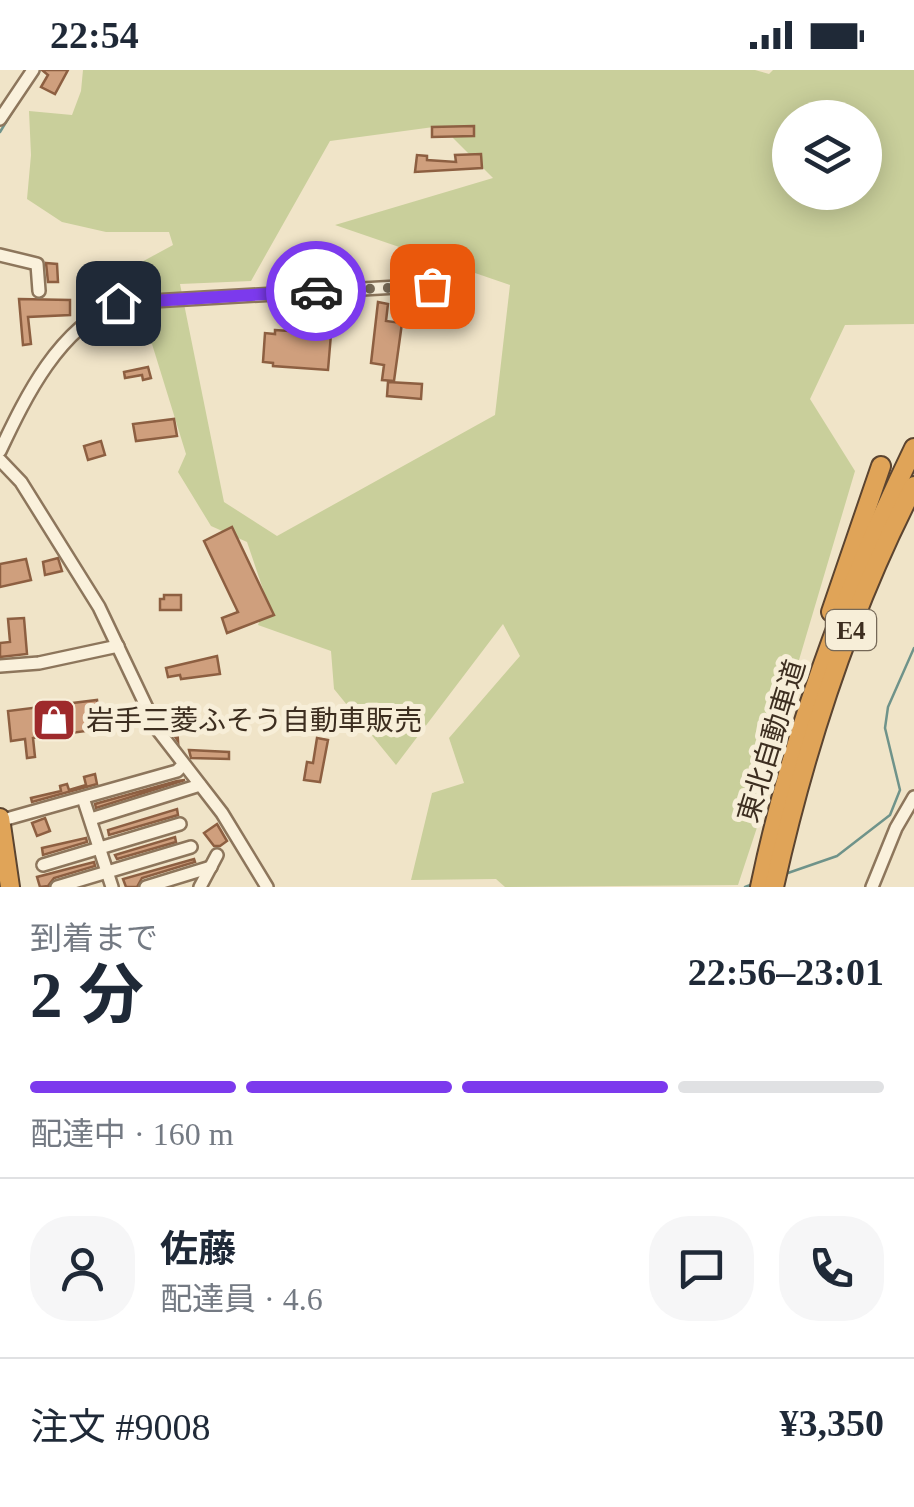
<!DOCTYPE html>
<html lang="ja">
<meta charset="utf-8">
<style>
:root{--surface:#fff;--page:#f6f6f7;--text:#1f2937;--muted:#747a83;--line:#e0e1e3;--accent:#7c3aed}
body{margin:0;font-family:"Times New Roman","Noto Sans JP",serif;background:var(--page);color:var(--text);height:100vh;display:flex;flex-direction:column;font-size:38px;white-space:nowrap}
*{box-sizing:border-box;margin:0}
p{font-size:32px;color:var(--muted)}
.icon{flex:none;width:55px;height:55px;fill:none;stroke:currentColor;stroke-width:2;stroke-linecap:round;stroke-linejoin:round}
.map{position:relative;height:817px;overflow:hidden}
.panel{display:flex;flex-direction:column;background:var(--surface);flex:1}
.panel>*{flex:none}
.tools{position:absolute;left:772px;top:30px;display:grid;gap:20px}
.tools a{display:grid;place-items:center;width:110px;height:110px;border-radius:50%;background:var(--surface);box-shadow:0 5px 25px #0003;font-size:50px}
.pin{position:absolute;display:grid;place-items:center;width:85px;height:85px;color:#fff;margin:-42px;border-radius:20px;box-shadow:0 5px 15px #0006}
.courier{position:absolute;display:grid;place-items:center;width:100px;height:100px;margin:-50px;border:8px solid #7c3aed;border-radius:50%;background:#fff;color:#222;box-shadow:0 2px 12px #0007}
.headline em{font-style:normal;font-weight:700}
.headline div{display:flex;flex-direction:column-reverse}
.headline{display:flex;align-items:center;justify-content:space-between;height:170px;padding:0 30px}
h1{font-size:65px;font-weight:700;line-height:75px}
.bar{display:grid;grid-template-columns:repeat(4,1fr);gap:15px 10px;align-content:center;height:120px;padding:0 30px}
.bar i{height:12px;border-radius:8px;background:var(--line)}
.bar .active{background:var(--accent)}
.bar p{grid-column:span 4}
.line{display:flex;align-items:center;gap:25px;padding:0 30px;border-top:2px solid var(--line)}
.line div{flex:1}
.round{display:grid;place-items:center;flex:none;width:105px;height:105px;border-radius:40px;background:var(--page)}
.status{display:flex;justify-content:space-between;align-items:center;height:70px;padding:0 50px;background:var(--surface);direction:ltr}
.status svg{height:28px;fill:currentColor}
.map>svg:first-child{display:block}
.green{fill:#c9cf9b;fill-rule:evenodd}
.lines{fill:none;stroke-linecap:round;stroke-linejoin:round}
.stream{stroke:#6f938a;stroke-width:2.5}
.building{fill:#cf9f7d;stroke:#8d5f41;stroke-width:2.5}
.minor-casing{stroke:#8d765c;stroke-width:16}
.highway-casing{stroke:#5b4430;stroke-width:22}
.minor{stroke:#faf1dc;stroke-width:11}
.highway{stroke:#e0a458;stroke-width:18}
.done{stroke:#7c6e5b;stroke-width:10;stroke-dasharray:0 18}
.route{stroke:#7c3aed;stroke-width:12}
.labels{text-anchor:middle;stroke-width:10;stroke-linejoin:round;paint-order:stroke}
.shield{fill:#f7eed8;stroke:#756857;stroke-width:2.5}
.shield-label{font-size:25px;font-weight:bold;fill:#3d2e20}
.poi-label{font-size:28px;fill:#3d2e20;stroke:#f7eed8;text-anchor:start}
.street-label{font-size:28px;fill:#3d2e20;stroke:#f7eed8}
</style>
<div class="status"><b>22:54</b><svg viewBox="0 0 49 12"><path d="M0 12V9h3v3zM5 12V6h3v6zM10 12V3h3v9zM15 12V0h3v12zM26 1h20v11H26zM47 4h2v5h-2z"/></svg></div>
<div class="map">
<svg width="914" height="817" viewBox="0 0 914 817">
<rect width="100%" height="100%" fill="#f0e4c8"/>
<!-- green -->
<path class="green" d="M83 0H755L769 4 773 0H914V254L845 255 810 329 855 401 791 617 773 709 738 815 505 817 496 809 411 810 432 723 464 713 449 668 520 586 503 554 396 695 334 619 331 581 258 555 267 531 247 472 211 456 178 402 186 384 152 274 108 276 114 207 173 175 169 162H106L62 152 27 129 31 85 29 41 72 45 81 21ZM790 48H865V122H790ZM441 56 493 108 335 155 510 215 495 345 277 466 224 432 180 214 251 211 330 71Z"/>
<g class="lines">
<!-- stream -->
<g class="stream">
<polyline points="0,62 19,31"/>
<polyline points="785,804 837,786 890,745 900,720 885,658 888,637 914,578"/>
<polyline points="745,817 753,814"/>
</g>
</g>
<!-- building -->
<g class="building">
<polygon points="42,0 68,0 55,24 41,17 48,5"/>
<polygon points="474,56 474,66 432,67 432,57"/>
<polygon points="481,84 482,98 415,102 417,85 427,86 427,90 456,92 455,85"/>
<polygon points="46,193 57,194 58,212 48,212"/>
<polygon points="19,229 70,230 70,245 28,247 31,274 23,275"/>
<polygon points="378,232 388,234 386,251 402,253 394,311 382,310 384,295 371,293"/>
<polygon points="275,260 331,264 328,300 273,296 273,293 263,292 265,263 275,264"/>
<polygon points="148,297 151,308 143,310 142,305 125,308 124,302"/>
<polygon points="388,312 422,314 421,329 387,326"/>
<polygon points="174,349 177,366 136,371 133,354"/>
<polygon points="101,371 105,385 88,390 84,376"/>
<polygon points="232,457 274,545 227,563 222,548 238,542 204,471"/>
<polygon points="58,488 62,501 45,505 43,492"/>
<polygon points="26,489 31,510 0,517 0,494"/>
<polygon points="164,525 181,525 181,540 160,540 160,529 164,529"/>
<polygon points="24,548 27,584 0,587 0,573 10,572 8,549"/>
<polygon points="217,586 220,604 181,609 180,605 168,607 166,598"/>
<polygon points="97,630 101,659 33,668 35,687 27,688 25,669 11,671 8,641"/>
<polygon points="194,636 198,652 177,657 178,671 160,644"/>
<polygon points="317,668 328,670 320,712 304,710 307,692 313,693"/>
<polygon points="189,680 229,682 229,689 191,688"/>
<polygon points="95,704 97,714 32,732 31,728 61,721 60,716 67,714 69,720 86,715 84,707"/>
<polygon points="185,710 96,738 95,734 177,711"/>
<polygon points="177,739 178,745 109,765 108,760"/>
<polygon points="45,748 50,761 37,766 32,753"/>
<polygon points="217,754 227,771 220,776 214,776 204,763"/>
<polygon points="175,767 176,772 117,789 115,785"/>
<polygon points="86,768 87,772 43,785 42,778"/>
<polygon points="194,789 195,792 142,808 137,817 126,817 123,809"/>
<polygon points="94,792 95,796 54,808 48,816 40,817 37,807"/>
</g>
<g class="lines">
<defs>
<g id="minor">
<polyline points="0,49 33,0"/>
<polyline points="0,185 37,194 39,221"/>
<path d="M0 381C27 324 58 260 118 233L432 215"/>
<polyline points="0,390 21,412 99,537 157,659 222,743 267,817"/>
<polyline points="0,596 39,593 118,576"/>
<polyline points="83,728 112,817"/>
<polyline points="10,748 177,701 181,697"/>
<polyline points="91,749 200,715"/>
<polyline points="43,795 180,754"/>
<polyline points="57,817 191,777"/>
<polyline points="146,817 211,797"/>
<polyline points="200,817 217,785"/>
<polyline points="872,817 896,758 914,727"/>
</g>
<g id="highway">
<polyline points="831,542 881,396"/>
<polyline points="0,748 10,817"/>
<path d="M760 817C792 664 846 518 914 378"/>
<path d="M774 817C805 678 849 542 914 416"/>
</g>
</defs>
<!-- minor casing -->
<use href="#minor" class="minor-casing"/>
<!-- highway casing -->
<use href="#highway" class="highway-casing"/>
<!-- minor -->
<use href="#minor" class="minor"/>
<!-- highway -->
<use href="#highway" class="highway"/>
</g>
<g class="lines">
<!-- done -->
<polyline class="done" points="316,221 432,216"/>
<!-- route -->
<polyline class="route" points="118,233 316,221"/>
</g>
<!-- icons -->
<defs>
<symbol id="shop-square" viewBox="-11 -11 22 22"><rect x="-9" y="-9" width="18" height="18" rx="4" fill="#9e2a2b" stroke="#f7eed8"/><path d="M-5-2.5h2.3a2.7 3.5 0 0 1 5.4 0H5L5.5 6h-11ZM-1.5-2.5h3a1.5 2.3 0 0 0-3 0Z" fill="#fff"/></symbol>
</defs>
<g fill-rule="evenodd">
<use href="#shop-square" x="29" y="625" width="50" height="50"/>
</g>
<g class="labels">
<!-- shield labels -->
<rect class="shield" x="826" y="540" width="50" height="40" rx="8"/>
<g class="shield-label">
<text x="851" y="569">E4</text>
</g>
<!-- poi labels -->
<g class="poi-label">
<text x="86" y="660">岩手三菱ふそう自動車販売</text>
</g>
<!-- street labels -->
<g class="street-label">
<text transform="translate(771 671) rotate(-73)" y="10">東北自動車道</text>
</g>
</g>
</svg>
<div class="tools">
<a><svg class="icon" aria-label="layers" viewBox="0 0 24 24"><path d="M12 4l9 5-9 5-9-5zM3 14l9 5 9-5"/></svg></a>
</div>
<div class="pin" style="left:432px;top:216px;background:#ea580c"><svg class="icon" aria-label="bag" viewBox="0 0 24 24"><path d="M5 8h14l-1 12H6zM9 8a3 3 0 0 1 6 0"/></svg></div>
<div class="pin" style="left:118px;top:233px;background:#1f2937"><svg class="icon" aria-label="home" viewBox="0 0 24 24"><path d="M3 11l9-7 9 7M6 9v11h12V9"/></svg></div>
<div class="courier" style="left:316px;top:221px"><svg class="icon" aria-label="car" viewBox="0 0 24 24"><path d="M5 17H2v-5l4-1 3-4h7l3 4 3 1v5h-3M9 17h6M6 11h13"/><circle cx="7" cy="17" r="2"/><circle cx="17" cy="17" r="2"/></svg></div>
</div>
<section class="panel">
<div class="headline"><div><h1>2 分</h1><p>到着まで</p></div><em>22:56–23:01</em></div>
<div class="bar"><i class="active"></i><i class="active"></i><i class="active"></i><i></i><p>配達中 · 160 m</p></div>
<div class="line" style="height:180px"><a class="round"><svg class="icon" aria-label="person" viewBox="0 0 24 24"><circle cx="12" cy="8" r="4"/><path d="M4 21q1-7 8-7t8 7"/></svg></a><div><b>佐藤</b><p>配達員 · 4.6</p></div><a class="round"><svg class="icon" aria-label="chat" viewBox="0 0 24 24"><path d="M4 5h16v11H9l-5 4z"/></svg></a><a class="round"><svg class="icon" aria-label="phone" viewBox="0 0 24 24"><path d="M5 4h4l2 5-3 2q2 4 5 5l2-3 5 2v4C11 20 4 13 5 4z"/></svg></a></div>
<div class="line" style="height:130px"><div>注文 #9008</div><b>¥3,350</b></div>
</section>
